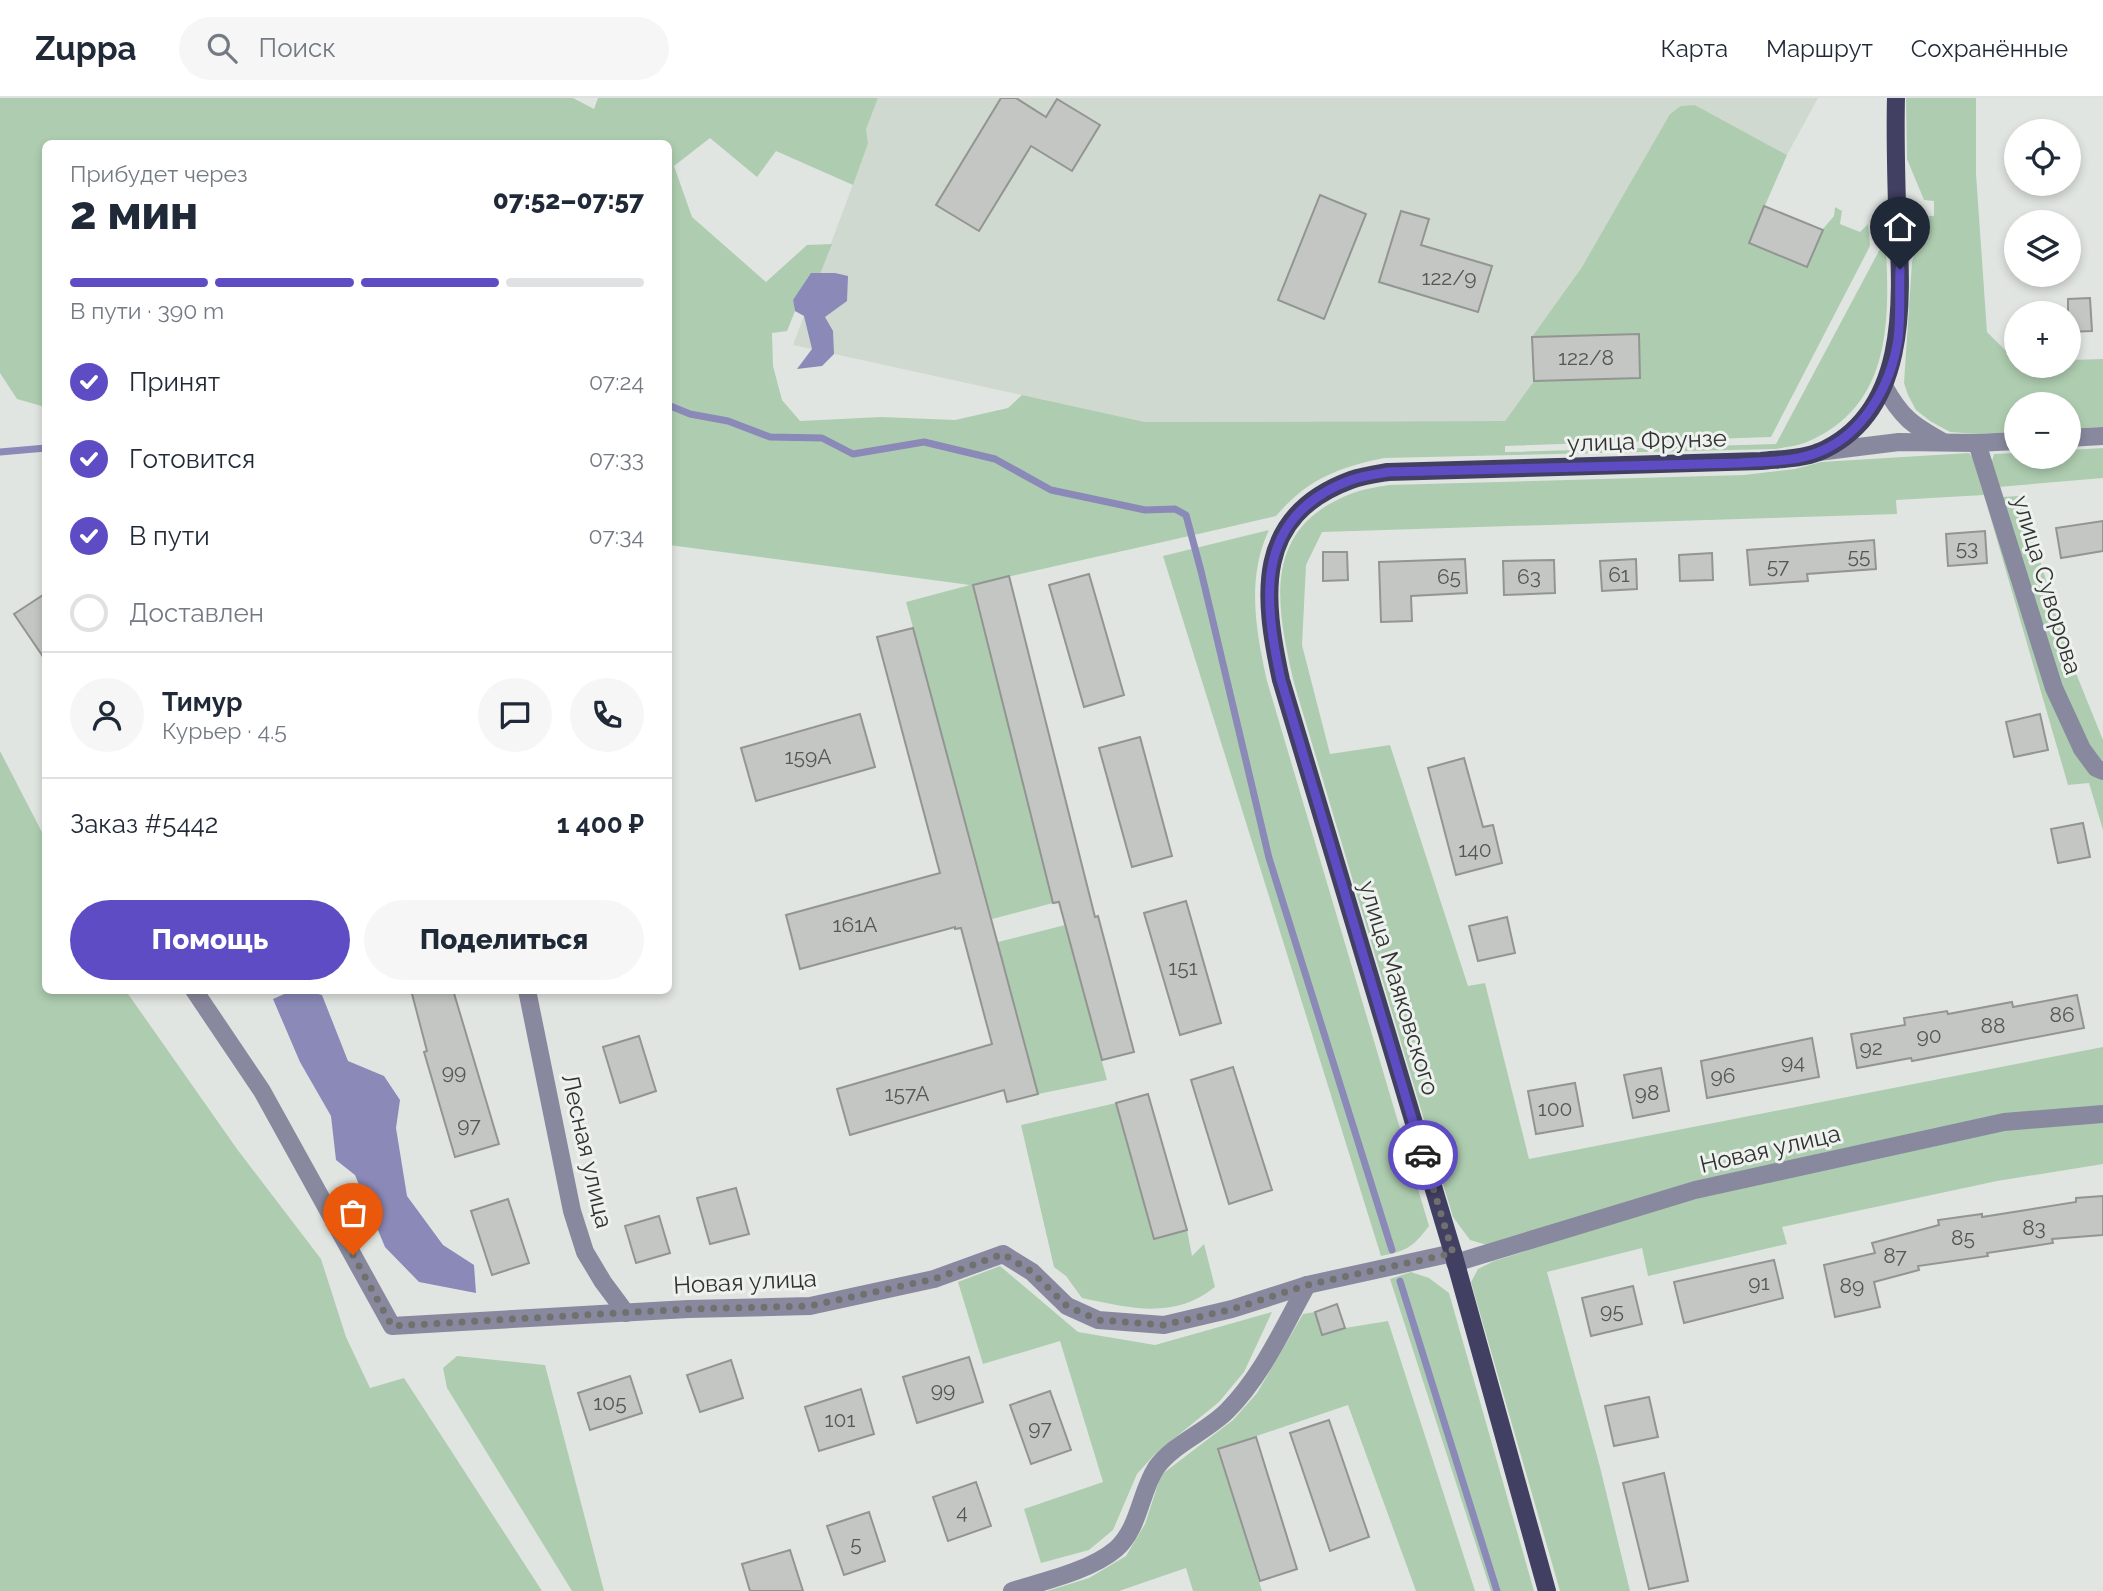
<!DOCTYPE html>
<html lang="ru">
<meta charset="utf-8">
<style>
:root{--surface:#fff;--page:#f6f6f7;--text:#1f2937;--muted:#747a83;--line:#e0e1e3;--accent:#5e4cc4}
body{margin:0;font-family:Raleway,sans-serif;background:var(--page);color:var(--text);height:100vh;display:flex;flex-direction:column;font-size:26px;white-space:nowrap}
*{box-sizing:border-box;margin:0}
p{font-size:23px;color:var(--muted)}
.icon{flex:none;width:38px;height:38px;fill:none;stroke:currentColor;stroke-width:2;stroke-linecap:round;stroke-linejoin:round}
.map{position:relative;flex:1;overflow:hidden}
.drawer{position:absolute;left:42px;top:42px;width:630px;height:854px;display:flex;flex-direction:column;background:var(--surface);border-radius:10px;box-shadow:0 4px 10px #0003}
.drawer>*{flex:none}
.controls{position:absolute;left:2004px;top:21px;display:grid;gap:14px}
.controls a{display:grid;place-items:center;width:77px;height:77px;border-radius:50%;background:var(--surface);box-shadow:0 4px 10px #0003;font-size:35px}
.pin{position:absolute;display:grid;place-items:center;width:60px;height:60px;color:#fff;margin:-72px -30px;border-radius:50% 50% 50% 0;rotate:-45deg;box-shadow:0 0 7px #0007}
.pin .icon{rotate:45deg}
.courier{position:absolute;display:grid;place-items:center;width:70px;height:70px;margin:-35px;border:5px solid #5e4cc4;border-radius:50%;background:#fff;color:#222;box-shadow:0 2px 9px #0007}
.head em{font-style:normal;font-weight:800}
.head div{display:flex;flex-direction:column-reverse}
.head{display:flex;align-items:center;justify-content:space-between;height:119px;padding:0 28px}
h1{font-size:46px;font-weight:800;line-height:52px}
.bar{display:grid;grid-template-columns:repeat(4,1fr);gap:10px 7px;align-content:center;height:84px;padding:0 28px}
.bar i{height:9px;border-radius:5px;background:var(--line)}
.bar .current{background:var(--accent)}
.bar p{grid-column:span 4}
.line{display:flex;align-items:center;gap:18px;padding:0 28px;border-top:2px solid var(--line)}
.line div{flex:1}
.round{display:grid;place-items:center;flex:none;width:74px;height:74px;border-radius:37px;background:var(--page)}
ol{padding:0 28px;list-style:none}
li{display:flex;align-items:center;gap:21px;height:77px}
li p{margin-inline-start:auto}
li .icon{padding:7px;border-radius:50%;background:var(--accent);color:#fff;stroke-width:4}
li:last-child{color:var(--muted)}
li i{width:38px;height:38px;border:4px solid var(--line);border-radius:50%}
.button{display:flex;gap:14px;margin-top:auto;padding:14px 28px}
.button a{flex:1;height:80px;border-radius:42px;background:var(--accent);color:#fff;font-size:28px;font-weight:800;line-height:80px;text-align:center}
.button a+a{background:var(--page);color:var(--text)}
header{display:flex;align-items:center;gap:42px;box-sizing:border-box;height:98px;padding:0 35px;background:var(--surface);border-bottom:2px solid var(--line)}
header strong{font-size:33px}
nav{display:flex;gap:38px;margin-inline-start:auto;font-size:24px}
.search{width:490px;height:63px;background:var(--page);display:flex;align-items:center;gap:18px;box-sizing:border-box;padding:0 24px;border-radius:38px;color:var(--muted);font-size:26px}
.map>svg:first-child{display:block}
.built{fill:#d0d9d0}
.green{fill:#aecdb0}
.water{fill:#8a89b8}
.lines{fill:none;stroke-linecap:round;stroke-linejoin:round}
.stream{stroke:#8a89b8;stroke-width:7}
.building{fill:#c3c6c3;stroke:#929592;stroke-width:2}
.minor{stroke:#88899e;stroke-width:18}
.major{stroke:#413f62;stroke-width:18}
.done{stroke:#6f716f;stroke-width:7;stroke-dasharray:0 12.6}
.route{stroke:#5e4cc4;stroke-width:9}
.labels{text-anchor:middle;stroke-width:6;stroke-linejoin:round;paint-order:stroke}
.number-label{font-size:21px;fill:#565756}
.street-label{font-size:24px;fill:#313231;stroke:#eef2ef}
</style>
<header>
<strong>Zuppa</strong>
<div class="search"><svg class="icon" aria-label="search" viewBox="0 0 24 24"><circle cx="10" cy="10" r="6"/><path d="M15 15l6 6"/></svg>Поиск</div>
<nav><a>Карта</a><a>Маршрут</a><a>Сохранённые</a></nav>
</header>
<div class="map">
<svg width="2103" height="1493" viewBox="0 0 2103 1493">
<rect width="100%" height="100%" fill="#e1e5e1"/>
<!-- built -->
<polygon class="built" points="878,0 1818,0 1787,57 1695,7 1533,239 1534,283 1505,323 1145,324 793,247 868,46 865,31"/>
<!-- green -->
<g class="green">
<path d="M0 0H573L594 11 598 0H878L866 31 868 46 853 87 776 53 757 79 710 40 674 68 692 119 766 184 807 147 832 146 820 176 793 202 795 213 787 233 772 235 773 268 782 302 800 323 881 319 955 322 1008 310 1022 297 1145 324 1505 323 1534 283 1532 239 1582 169 1670 16 1681 8 1695 7 1787 57 1763 112 1822 132 1834 118 1835 109 1842 113 1840 126 1860 134 1868 126 1870 148 1771 339 1505 348V354L1776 346 1880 151H1886C1890 229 1889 309 1807 344 1798 348 1786 349 1776 351L1384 360C1337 370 1308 381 1276 418 1175 442 1074 463 973 487L1053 805 992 821 906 504 970 487 669 447 668 46H46L45 309 17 301 0 275Z"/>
<polygon points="1906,0 1976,0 1976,76 1987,234 2016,263 2016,268 2068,268 2069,262 2103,261 2103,329 2069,331 2068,306 2016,306 2016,334 1977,336 1950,334 1930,323 1916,312 1908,297 1904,285 1912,164 1926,118 1934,118 1934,103 1924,102 1907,61"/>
<polygon points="2103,350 2103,380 1998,389 1991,367 1994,356 2016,355 2016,359 2068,359 2069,352"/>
<path d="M1969 355 1980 368 2051 593 2103 679V732L2089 685 2068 687 1984 397 1896 402 1897 416 1322 434 1306 467 1302 547 1330 656 1390 647 1468 888 1485 885 1529 1061 2103 949V1009L1487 1147 1470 1142 1453 1119 1294 585C1276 507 1260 430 1353 395 1364 391 1377 389 1389 387L1744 377 1795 371 1821 364Z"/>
<polygon points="2020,398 2071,563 2103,642 2103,666 2087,649 2061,590 2002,399"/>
<path d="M1269 432C1246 480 1256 533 1267 583L1429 1128C1413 1149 1407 1153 1381 1158L1163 458Z"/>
<polygon points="0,653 45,740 46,892 126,893 237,1051 321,1161 346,1239 370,1290 404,1280 542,1493 0,1493"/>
<polygon points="1065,827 1107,982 1038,996 998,844"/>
<path d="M1116 1005 1154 1141 1187 1132 1192 1158 1204 1146 1215 1189C1174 1222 1130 1210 1082 1200L1066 1178 1054 1169 1021 1027Z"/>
<polygon points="2103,1024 2103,1066 1997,1083 1782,1129 1787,1146 1648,1178 1642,1150 1547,1174 1600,1369 1630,1493 1560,1493 1471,1184 1478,1171 1494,1163 1694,1100 2002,1032"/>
<polygon points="1000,1168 1078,1234 1155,1247 1272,1214 1244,1274 1219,1304 1154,1357 1137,1376 1113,1432 1089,1452 1041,1465 1024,1411 1103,1384 1060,1243 983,1266 958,1184"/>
<polygon points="1411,1174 1429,1180 1449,1195 1534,1493 1491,1493 1390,1181"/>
<polygon points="1315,1214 1323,1237 1345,1230 1388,1223 1475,1493 1416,1493 1348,1307 1218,1351 1262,1493 1193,1493 1186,1470 1119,1493 1047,1493 1089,1480 1126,1458 1145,1426 1161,1377 1233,1322 1257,1295 1303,1216"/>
<polygon points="457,1258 545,1267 604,1493 572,1493 447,1290 443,1270"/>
</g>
<!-- water -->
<g class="water">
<polygon points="811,175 835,175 848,178 847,203 825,219 833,233 834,256 822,268 797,271 812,251 804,218 795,213 793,202"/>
<polygon points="291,893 307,893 322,897 348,963 384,978 400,1002 396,1030 407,1098 443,1147 474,1167 476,1195 419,1184 385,1149 355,1077 336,1062 331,1018 300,964 273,901"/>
</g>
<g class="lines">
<!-- stream -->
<g class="stream">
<polyline points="668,307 690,316 728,323 770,339 822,340 853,356 924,344 995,361 1051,392 1145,412 1175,411 1186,417 1201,473 1269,760 1392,1152"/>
<polyline points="0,354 46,350"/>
<polyline points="1400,1183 1497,1493"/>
</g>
</g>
<!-- building -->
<g class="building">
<polygon points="1001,0 1016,0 1046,19 1057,1 1100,27 1072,73 1031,48 979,133 936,107"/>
<polygon points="1320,97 1366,116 1324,221 1278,202"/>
<polygon points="1764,108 1823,132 1807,169 1749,145"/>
<polygon points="1401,113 1429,121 1421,147 1492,168 1478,214 1379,184"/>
<polygon points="2090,200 2092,233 2068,234 2068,201"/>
<polygon points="1639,236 1640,280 1534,283 1532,239"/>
<polygon points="2103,423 2103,453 2061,460 2056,430"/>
<polygon points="1985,433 1987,465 1948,468 1946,436"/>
<polygon points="1874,442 1876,471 1807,476 1808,483 1750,487 1747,452"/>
<polygon points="1323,454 1347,454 1348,482 1323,483"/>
<polygon points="1712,455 1713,482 1680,483 1679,457"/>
<polygon points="1465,461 1467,495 1411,498 1412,523 1381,524 1379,464"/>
<polygon points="1636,461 1637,491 1602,493 1600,463"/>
<polygon points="1554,462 1555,495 1504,497 1503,463"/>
<polygon points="1089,476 1124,597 1084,609 1049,487"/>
<polygon points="1009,478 1095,819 1098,818 1134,954 1102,962 1059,804 1053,805 973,487"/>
<polygon points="46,495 46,563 14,516"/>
<polygon points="913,530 1038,996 1007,1004 1004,992 850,1037 837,991 992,946 961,830 955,831 955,829 800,871 786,817 940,775 877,539"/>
<polygon points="860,616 875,669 756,703 741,650"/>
<polygon points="2040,616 2048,652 2014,659 2006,624"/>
<polygon points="1140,639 1172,758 1132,769 1099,650"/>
<polygon points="1464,660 1483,729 1493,727 1502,765 1456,777 1428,670"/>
<polygon points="2083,725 2090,759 2058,765 2051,731"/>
<polygon points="1186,803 1221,925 1180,937 1144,815"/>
<polygon points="1507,819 1515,855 1478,863 1469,828"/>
<polygon points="411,892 453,892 499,1046 455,1059 424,954 427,953"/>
<polygon points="2077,897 2084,930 1912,963 1911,960 1857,970 1851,936 1905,927 1904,920 1947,913 1948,916 2012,904 2013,909"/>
<polygon points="639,938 656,993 620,1005 603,949"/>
<polygon points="1812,940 1819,979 1707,1000 1701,963"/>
<polygon points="1233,969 1272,1092 1229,1106 1191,982"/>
<polygon points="1661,970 1669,1013 1633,1020 1624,977"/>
<polygon points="1575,985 1583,1028 1536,1036 1528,993"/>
<polygon points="1148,996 1187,1132 1154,1141 1116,1005"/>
<polygon points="736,1090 749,1136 710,1146 697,1100"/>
<polygon points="2103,1098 2103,1137 2052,1141 2053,1145 1987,1155 1988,1158 1918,1168 1919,1172 1874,1184 1880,1209 1835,1219 1824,1167 1875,1155 1872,1145 1939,1127 1938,1122 1982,1116 1982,1119 2076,1104 2076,1100"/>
<polygon points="508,1101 529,1165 492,1177 471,1113"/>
<polygon points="659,1118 670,1155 636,1165 625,1128"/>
<polygon points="1774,1162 1783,1200 1684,1225 1674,1184"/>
<polygon points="1633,1188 1642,1226 1591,1238 1582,1200"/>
<polygon points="1337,1206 1345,1230 1322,1237 1315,1214"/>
<polygon points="969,1259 983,1304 917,1325 903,1279"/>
<polygon points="731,1262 743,1300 700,1314 687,1277"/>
<polygon points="630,1278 642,1315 590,1332 578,1295"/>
<polygon points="861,1291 874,1336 819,1353 805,1309"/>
<polygon points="1050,1293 1071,1352 1031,1366 1010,1307"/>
<polygon points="1649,1299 1658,1339 1614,1348 1605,1308"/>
<polygon points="1329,1322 1369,1439 1330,1453 1290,1335"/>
<polygon points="1256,1339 1297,1471 1260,1483 1218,1351"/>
<polygon points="1664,1375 1688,1483 1649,1491 1623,1385"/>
<polygon points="976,1384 991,1428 948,1443 933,1399"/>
<polygon points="869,1414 885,1463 844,1477 827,1428"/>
<polygon points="790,1452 803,1493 750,1493 742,1466"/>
</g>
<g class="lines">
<!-- minor -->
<g class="minor">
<path d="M1884 288C1901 319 1912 327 1943 344"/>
<polyline points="2068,340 2103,338"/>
<polyline points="1977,345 2054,590 2082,651 2096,670 2103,673"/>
<polyline points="1818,354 1899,344 1977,345 2016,343"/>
<polyline points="194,892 262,993 392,1228 688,1211 810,1208 934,1181 1003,1156 1032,1174 1067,1208 1098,1222 1164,1227 1232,1211 1307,1187 1453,1155"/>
<polyline points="527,892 572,1113 585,1154 603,1184 626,1215"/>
<polyline points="1455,1165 1695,1092 2004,1024 2103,1016"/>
<path d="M1012 1493C1044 1483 1090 1473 1116 1451 1139 1431 1140 1395 1156 1370 1173 1346 1206 1334 1227 1313 1262 1278 1283 1230 1307 1187"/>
</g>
<!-- major -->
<path class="major" d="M1547 1493 1453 1155 1281 582C1263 499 1253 418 1351 382 1362 378 1376 376 1388 374L1761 363C1779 361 1802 361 1819 354 1914 313 1901 191 1897 107 1896 71 1895 36 1896 0"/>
</g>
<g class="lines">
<!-- done -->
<polyline class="done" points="353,1157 392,1228 688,1211 810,1208 934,1181 1003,1156 1032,1174 1067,1208 1098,1222 1164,1227 1233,1211 1307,1187 1453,1155 1423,1057"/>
<!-- route -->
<path class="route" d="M1423 1057 1281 582C1263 499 1254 418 1351 382 1362 378 1376 376 1388 374L1739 365C1764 363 1795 364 1819 354 1864 336 1891 287 1898 241 1901 218 1899 194 1900 171"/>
</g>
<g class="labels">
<!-- number labels -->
<g class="number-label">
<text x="1449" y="187">122/9</text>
<text x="1586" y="267">122/8</text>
<text x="1967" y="457">53</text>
<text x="1859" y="465">55</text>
<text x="1778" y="475">57</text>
<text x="1619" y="484">61</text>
<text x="1449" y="486">65</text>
<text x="1529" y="486">63</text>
<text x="808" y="666">159А</text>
<text x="1475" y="759">140</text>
<text x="855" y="834">161А</text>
<text x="1183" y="877">151</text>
<text x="2062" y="924">86</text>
<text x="1993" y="935">88</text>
<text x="1929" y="945">90</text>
<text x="1871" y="957">92</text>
<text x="1793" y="971">94</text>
<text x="454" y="981">99</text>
<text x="1723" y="985">96</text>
<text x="1647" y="1002">98</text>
<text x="907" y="1003">157А</text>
<text x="1555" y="1018">100</text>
<text x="469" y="1034">97</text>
<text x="2034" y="1137">83</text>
<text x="1963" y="1147">85</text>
<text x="1895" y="1165">87</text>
<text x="1759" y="1192">91</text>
<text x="1852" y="1195">89</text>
<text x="1612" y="1220">95</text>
<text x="943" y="1299">99</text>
<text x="610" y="1312">105</text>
<text x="840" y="1329">101</text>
<text x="1040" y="1337">97</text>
<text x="962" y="1421">4</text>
<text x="856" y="1453">5</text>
</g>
<!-- street labels -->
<g class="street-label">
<text transform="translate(1647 343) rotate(-2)" y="8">улица Фрунзе</text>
<text transform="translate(2047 487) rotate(73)" y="8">улица Суворова</text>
<text transform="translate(1399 890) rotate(73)" y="8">улица Маяковского</text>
<text transform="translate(1770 1051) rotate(-13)" y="8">Новая улица</text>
<text transform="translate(587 1053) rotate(77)" y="8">Лесная улица</text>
<text transform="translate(745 1184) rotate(-3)" y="8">Новая улица</text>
</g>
</g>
</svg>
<div class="controls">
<a><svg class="icon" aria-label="locate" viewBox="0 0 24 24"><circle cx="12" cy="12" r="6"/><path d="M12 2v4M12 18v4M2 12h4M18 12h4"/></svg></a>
<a><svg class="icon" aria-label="layers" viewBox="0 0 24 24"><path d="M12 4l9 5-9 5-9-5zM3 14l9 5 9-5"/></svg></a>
<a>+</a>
<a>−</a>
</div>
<div class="pin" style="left:353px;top:1157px;background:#ea580c"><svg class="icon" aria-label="bag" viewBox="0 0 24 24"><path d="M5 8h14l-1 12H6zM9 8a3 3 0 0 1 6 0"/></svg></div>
<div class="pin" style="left:1900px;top:171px;background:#1f2937"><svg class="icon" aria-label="home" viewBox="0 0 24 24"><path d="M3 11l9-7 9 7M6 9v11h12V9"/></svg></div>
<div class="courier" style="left:1423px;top:1057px"><svg class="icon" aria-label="car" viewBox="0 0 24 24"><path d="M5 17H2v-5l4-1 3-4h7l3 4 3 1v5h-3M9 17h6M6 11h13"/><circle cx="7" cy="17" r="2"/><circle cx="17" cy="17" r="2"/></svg></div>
<section class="drawer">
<div class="head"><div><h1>2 мин</h1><p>Прибудет через</p></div><em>07:52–07:57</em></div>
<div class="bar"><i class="current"></i><i class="current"></i><i class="current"></i><i></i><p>В пути · 390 m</p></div>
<ol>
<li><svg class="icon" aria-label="check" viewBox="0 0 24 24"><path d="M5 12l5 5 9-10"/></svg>Принят<p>07:24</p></li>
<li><svg class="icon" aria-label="check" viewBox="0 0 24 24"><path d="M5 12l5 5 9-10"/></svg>Готовится<p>07:33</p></li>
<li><svg class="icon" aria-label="check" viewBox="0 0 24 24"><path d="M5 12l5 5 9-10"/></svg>В пути<p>07:34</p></li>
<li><i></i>Доставлен</li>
</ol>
<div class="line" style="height:126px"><a class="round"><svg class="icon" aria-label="person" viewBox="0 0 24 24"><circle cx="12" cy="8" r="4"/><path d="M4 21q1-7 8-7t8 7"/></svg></a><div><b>Тимур</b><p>Курьер · 4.5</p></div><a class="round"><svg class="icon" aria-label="chat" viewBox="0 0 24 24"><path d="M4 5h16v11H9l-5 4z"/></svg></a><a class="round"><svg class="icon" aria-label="phone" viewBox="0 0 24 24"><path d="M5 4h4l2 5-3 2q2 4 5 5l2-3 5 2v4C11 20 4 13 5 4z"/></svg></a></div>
<div class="line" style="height:91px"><div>Заказ #5442</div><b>1 400 ₽</b></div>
<div class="button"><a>Помощь</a><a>Поделиться</a></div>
</section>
</div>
